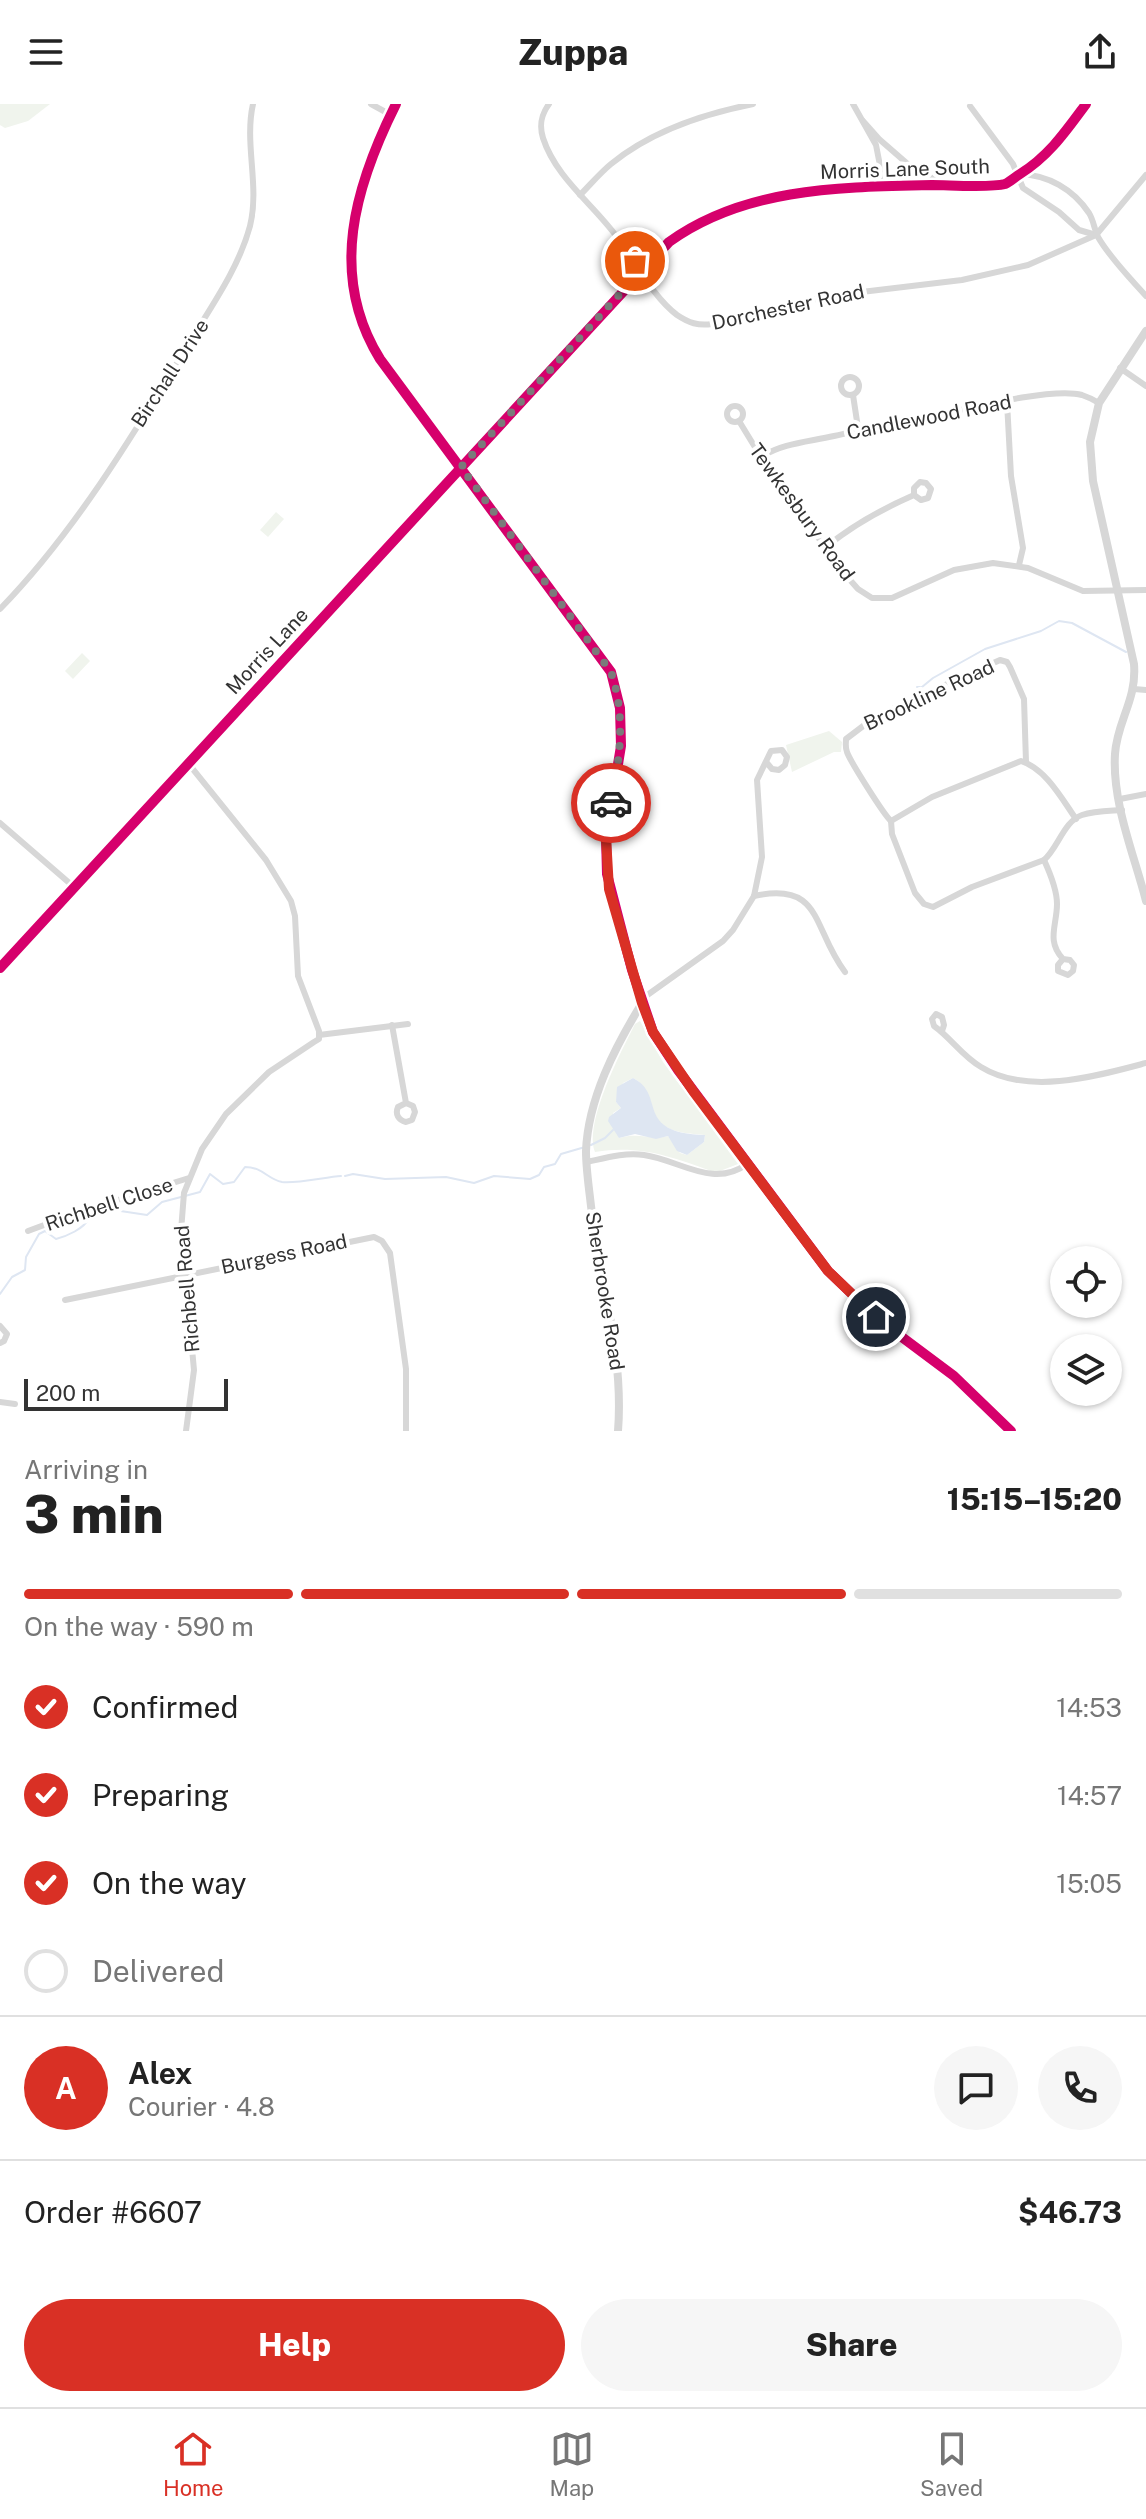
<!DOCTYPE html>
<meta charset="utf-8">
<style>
:root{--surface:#fff;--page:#f6f6f6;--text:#222;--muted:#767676;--line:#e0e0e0;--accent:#d93025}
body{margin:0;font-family:"Public Sans",sans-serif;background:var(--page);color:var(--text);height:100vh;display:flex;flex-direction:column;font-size:30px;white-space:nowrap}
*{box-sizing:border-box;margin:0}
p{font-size:26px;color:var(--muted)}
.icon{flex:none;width:44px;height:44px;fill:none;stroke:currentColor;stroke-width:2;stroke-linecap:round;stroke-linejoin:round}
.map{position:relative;height:1327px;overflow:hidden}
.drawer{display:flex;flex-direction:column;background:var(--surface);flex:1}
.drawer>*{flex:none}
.fabs{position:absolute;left:1050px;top:1142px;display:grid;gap:16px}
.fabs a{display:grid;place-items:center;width:72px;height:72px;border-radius:50%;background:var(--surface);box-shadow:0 2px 6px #0004;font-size:40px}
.scale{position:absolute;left:24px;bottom:20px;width:204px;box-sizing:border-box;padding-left:8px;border:4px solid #333;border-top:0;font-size:22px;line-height:28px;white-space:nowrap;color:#333;-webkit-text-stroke:6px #fff;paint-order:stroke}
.pin{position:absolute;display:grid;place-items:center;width:68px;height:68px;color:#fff;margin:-34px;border:4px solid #fff;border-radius:50%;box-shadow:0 2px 8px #0007}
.courier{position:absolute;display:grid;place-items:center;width:80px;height:80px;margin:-40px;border:6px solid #d93025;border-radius:50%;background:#fff;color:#222;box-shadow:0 2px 10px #0007}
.headline em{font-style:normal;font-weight:800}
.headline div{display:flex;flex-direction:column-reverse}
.headline{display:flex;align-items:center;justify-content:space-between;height:136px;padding:0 24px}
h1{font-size:52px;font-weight:800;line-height:60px}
.bar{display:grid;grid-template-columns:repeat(4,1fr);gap:12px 8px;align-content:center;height:96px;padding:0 24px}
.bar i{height:10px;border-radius:6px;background:var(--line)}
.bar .selected{background:var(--accent)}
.bar p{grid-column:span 4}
.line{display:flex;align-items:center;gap:20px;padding:0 24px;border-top:2px solid var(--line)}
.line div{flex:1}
.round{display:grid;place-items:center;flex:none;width:84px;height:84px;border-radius:42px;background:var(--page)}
ol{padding:0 24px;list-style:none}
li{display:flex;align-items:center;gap:24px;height:88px}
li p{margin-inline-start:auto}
li .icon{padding:8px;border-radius:50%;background:var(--accent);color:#fff;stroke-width:4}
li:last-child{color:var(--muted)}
li i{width:44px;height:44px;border:4px solid var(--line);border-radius:50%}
.primary-button{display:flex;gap:16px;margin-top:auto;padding:16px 24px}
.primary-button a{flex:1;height:92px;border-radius:48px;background:var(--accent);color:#fff;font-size:32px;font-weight:800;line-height:92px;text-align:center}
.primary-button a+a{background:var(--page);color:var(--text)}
header{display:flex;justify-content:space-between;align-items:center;height:104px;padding:0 24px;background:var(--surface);font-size:36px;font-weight:800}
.dock{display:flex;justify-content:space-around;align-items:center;height:112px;border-top:2px solid var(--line);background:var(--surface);font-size:22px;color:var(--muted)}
.dock a{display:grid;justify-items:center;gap:4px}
.dock .selected{color:var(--accent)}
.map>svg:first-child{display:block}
.green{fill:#f0f4ed;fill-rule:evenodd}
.water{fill:#dee6f2}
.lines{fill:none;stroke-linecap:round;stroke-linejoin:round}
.stream{stroke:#dee6f2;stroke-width:2}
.minor{stroke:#d7d7d7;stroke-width:6}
.tertiary{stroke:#d7d7d7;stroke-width:8}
.cycleway-casing{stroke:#fff;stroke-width:15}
.cycleway{stroke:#d6006c;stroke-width:10}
.done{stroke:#7a7a7a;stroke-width:8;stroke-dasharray:0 14.4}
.route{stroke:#d93025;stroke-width:10}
.labels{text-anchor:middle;stroke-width:8;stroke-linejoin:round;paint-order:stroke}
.street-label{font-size:20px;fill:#333;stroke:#fff}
</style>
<header><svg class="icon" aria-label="menu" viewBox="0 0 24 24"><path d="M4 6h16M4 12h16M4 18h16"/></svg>Zuppa<svg class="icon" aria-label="share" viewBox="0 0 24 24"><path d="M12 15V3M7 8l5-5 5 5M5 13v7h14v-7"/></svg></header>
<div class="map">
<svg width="1146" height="1327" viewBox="0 0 1146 1327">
<rect width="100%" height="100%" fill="#fff"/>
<!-- green -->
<g class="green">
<polygon points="0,0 50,0 28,17 5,24 0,21"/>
<polygon points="276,408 284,415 268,433 260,426"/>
<polygon points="82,549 90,557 73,575 65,567"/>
<polygon points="829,627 842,638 841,648 834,648 792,668 786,641"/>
<path d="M640 917 663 958 738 1060 720 1067H711C669 1052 640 1041 595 1048 584 1018 621 948 635 920ZM633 974C654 984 646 1013 666 1023 677 1029 693 1030 705 1031L704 1038 687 1051 680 1049 668 1032C650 1037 641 1028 619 1034L613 1009 621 1004 616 998 623 979Z"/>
</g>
<!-- water -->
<path class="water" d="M633 974C667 991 633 1029 705 1031L704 1038 687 1051 677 1047 668 1032 656 1035 635 1030 619 1034 608 1017 609 1013 621 1004 616 998 617 983Z"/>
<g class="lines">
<!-- stream -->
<g class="stream">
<polyline points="917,583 922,583 933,574 985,545 1041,527 1059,517 1072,519 1126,548"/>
<polyline points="591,1041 605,1034 613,1026"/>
<polyline points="345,1072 353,1070 385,1075 446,1073 474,1079 494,1072 530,1075 539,1071 544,1063 555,1060 561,1050 585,1043"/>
<path d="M0 1190 12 1173 25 1166 26 1153 39 1130 45 1127 56 1135C67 1132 84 1125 89 1114L114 1106 147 1111 162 1098 200 1088 210 1070 223 1080 234 1078 245 1063C263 1063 267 1075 282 1078 295 1080 326 1073 341 1072"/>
</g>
<!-- minor -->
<g class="minor">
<polyline points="371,0 391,11"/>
<path d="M549 0C541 11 539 21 543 34 556 74 593 100 617 133 636 158 652 192 677 211 689 219 698 222 712 220L828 192 962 176 1028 161 1096 131 1146 71"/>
<polyline points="853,0 876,41 884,82"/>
<polyline points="970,2 1013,60 1023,84 1059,108 1079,126 1096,131"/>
<polyline points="863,17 879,35 910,62 941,79"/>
<path d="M1020 70C1048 71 1073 85 1089 109 1094 117 1094 125 1098 133 1110 154 1130 174 1146 192"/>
<path d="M580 91C590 81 600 69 611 60 651 27 703 10 753 0"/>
<polyline points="642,166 669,138 697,119 747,100 802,88 832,84 1004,80 1037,59 1050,48 1086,0"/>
<polyline points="1120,264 1146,282"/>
<circle cx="850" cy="282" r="9"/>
<polyline points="853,291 858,324"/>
<polyline points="1007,298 1011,372 1023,444 1019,461"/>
<circle cx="735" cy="310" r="8"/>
<polyline points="739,317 761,353 842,467 858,485 872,494 892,494 954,466 993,459 1028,464 1083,487 1146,486"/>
<path d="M761 353C783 339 808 338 834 332 861 326 885 317 914 316 951 309 1050 282 1082 291 1088 293 1094 296 1099 299"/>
<path d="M826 443C853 421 882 405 914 391L921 396 928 394 931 385 926 379 920 378 914 384V391"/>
<path d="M0 505C75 428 135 328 191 236 213 200 239 163 250 122 260 82 244 40 253 0"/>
<polyline points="1134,585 1146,586"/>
<polyline points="1120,695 1146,690"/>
<path d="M891 717C884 711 850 657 847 648 845 643 846 640 846 635L875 613 1000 556 1007 558 1010 563 1024 595 1026 658"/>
<path d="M891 717 892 730 915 789 924 800 933 803 972 783 1044 756C1058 744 1064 717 1082 711 1094 707 1109 707 1122 706"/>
<path d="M891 717 932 693 1021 657C1046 665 1062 695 1076 715"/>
<polyline points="0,719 74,783"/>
<path d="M1044 756C1050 769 1057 785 1057 800 1057 821 1046 837 1063 855L1070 856 1074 861 1073 867 1068 871 1058 867V861L1063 855"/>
<path d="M754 792C823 777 812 825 845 868"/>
<polyline points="642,899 646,892 723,837 733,826 754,792 762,753 757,676 771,647 782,646 787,653 785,661 779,666 772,665 767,659"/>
<path d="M392 921 406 999 413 1002 415 1008 412 1016 406 1018C398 1016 395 1010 398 1003L406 999"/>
<path d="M942 927 944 921 942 913 936 910 932 915 934 922C951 934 962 952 981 963 1028 992 1097 972 1146 959"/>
<polyline points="319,931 408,920"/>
<path d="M587 1058C605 1054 625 1048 644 1051 680 1056 713 1085 747 1060"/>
<polyline points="28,1127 79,1108 189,1074"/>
<polyline points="65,1196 374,1133 382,1137 390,1149 406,1265 406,1327"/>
<polyline points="0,1222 7,1230 4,1237 0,1239"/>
<polyline points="0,1298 15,1300"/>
<polyline points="186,1327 194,1266 181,1127 184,1089 202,1045 226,1010 269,968 314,938 319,935 319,927 298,872 295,812 291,797 266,756 188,659"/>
</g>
<!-- tertiary -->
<g class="tertiary">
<path d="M396 0C355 82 328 171 380 255L611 568 620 604 621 642 606 733 607 770 632 866 653 928 678 966 828 1167 879 1216 954 1272 1011 1327"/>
<path d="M1146 227 1099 299 1090 338 1093 377 1134 560C1137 596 1117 617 1115 650 1112 699 1134 750 1146 797"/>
<polyline points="0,864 642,166"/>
<path d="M618 1327C624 1252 601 1177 591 1102 589 1084 586 1065 586 1047 588 995 615 943 642 899"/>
</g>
<defs>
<g id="cycleway">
<path d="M396 0C355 82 328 171 380 255L611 568 620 604 621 642 606 733 607 770 632 866 653 928 678 966 828 1167 879 1216 954 1272 1011 1327"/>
<path d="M0 864 669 138C745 83 842 83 932 81 949 81 990 84 1005 80 1010 78 1015 73 1020 70 1049 52 1066 27 1086 0"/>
</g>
</defs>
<!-- cycleway casing -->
<use href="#cycleway" class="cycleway-casing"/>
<!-- cycleway -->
<use href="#cycleway" class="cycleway"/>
</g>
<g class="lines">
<!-- done -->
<path class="done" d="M611 699C620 654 626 612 611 568L461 363 642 166 635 157"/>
<!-- route -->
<polyline class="route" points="611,699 606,733 609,785 642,899 653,928 693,987 828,1167 876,1213"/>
</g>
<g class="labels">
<!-- street labels -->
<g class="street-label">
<text transform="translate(905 65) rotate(-2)" y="7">Morris Lane South</text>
<text transform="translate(788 203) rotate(-12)" y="7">Dorchester Road</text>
<text transform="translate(170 269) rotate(-57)" y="7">Birchall Drive</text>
<text transform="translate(929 313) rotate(-11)" y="7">Candlewood Road</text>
<text transform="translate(802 408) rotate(54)" y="7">Tewkesbury Road</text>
<text transform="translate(267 547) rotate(-47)" y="7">Morris Lane</text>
<text transform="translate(929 591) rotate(-25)" y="7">Brookline Road</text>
<text transform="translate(109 1100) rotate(-18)" y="7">Richbell Close</text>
<text transform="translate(284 1150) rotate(-12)" y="7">Burgess Road</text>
<text transform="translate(187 1185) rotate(-95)" y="7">Richbell Road</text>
<text transform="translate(605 1187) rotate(81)" y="7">Sherbrooke Road</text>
</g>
</g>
</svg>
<div class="fabs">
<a><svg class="icon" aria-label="locate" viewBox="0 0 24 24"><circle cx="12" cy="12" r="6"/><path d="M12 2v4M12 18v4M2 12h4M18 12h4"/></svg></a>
<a><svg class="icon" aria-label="layers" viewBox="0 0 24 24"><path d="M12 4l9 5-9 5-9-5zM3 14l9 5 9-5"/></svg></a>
</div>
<div class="scale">200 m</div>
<div class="pin" style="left:635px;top:157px;background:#ea580c"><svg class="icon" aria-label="bag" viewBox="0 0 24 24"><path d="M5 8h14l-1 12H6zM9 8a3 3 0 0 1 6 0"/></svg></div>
<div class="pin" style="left:876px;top:1213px;background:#1f2937"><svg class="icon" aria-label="home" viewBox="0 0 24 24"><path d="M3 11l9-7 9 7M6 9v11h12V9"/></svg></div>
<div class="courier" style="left:611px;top:699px"><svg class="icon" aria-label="car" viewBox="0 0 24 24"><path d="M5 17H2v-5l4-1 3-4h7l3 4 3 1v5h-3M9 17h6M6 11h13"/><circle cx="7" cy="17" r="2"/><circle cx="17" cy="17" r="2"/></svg></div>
</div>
<section class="drawer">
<div class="headline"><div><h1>3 min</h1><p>Arriving in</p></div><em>15:15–15:20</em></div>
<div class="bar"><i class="selected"></i><i class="selected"></i><i class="selected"></i><i></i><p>On the way · 590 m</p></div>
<ol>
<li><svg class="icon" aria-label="check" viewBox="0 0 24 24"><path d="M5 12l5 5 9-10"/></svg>Confirmed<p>14:53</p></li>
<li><svg class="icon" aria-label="check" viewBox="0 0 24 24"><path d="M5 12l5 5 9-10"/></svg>Preparing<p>14:57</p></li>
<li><svg class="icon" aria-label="check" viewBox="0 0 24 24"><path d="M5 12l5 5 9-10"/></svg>On the way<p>15:05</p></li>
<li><i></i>Delivered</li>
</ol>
<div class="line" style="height:144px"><b class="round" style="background:var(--accent);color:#fff">A</b><div><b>Alex</b><p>Courier · 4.8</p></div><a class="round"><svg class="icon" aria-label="chat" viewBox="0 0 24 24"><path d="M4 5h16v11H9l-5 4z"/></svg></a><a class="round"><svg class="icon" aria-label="phone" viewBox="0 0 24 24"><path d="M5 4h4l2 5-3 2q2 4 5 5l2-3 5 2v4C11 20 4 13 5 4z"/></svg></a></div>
<div class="line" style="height:104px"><div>Order #6607</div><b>$46.73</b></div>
<div class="primary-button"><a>Help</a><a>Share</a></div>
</section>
<nav class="dock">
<a class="selected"><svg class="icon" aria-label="home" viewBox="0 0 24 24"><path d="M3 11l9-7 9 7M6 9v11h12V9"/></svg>Home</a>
<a><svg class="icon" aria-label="map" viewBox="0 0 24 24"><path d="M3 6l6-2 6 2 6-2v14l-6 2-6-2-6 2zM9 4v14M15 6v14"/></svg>Map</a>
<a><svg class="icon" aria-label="saved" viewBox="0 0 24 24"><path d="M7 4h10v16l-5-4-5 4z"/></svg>Saved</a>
</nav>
